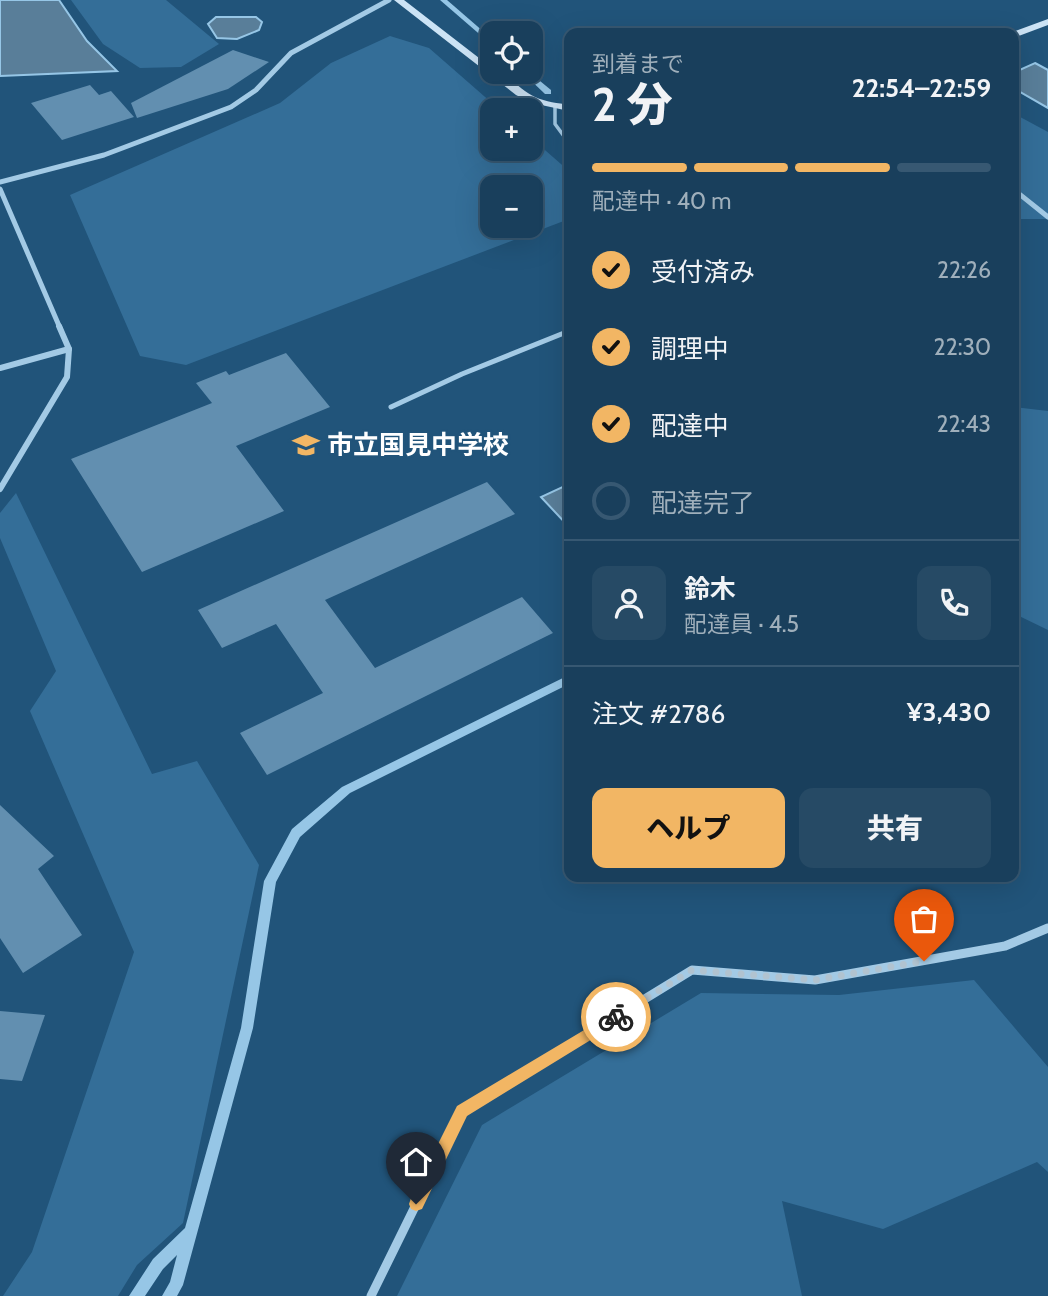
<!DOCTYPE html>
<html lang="ja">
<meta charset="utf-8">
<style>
:root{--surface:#193f5c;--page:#264a65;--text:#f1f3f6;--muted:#9fafbb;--line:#375872;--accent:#f2b664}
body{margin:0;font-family:Cabin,"Noto Sans JP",sans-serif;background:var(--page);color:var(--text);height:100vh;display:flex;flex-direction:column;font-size:26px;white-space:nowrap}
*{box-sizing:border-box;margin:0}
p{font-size:23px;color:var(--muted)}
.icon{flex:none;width:38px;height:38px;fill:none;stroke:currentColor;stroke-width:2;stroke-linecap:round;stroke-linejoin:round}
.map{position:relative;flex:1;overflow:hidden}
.drawer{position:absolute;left:564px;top:28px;width:455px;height:854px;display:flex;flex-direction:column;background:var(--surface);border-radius:14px;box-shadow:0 7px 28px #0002,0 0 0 2px var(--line)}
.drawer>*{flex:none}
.fabs{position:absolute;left:480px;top:21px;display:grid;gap:14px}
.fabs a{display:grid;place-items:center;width:63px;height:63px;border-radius:14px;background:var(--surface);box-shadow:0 7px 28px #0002,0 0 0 2px var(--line);font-size:35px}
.pin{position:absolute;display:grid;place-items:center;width:60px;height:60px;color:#fff;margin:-72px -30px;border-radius:50% 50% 50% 0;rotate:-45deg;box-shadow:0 0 7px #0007}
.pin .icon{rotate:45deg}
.courier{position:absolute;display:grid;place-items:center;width:70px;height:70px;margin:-35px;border:5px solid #f2b664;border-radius:50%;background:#fff;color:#222;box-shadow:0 2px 9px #0007}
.overview em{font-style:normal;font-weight:800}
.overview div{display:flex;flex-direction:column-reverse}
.overview{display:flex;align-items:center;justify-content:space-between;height:119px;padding:0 28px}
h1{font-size:46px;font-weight:800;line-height:52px}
.bar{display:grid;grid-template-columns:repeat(4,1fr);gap:10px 7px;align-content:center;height:84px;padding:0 28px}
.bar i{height:9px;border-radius:5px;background:var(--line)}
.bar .on{background:var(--accent)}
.bar p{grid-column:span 4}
.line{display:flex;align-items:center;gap:18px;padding:0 28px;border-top:2px solid var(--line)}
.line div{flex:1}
.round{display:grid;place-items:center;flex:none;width:74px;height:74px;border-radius:14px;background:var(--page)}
ol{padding:0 28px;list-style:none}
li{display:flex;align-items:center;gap:21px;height:77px}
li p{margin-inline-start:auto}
li .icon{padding:7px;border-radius:50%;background:var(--accent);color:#111;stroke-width:4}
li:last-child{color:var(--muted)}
li i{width:38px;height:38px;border:4px solid var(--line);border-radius:50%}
.cta{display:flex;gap:14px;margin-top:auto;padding:14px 28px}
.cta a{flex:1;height:80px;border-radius:14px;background:var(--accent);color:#111;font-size:28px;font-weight:800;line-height:80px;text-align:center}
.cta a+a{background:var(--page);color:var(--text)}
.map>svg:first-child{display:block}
.green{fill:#346e98;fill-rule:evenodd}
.water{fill:#597e99;stroke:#96c6e6;stroke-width:2}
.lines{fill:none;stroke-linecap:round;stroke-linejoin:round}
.stream{fill:#96c6e6;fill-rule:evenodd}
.building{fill:#628fb0}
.lane-far1{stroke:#a3cae5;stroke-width:3.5}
.lane{stroke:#a3cae5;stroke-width:5}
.street-far2{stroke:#a3cae5;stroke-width:5}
.street-far1{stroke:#a3cae5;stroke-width:6}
.street{stroke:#a3cae5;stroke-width:9}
.secondary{fill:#cce3f5;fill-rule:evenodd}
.route{fill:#f2b664}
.done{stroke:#b1c3d0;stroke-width:7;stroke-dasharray:0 12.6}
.labels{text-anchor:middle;stroke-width:5;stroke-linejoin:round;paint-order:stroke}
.poi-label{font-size:26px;font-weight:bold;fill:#fff;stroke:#21547a;text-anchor:start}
</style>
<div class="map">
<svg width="1048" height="1296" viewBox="0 0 1048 1296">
<rect width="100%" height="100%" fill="#21547a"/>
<!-- green -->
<g class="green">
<polygon points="71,0 166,0 219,44 181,67 140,68 103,44"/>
<path d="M390 36 429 48 500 110H492V149H530V137L569 171V219L186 365 140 356 70 195 280 103 331 63ZM530 187V226H492V187Z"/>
<polygon points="1013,113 1048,132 1048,219 1013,219"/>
<polygon points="1013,407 1048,411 1048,630 1013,613"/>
<polygon points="16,493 152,774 197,761 259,865 183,1223 137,1265 118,1296 3,1296 32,1252 134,952 30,711 56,671 0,538 0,513"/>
<polygon points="974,980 1048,1067 1048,1172 1037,1162 883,1229 782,1201 802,1296 397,1296 482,1125 701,993 839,995"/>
</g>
<!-- water -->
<g class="water">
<polygon points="0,0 59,0 87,41 117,71 0,76"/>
<polygon points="216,17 256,17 262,22 259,30 237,39 217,38 208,24"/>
<polygon points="1035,63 1048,70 1048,108 1013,88 1013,73"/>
<polygon points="569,484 569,527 541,497"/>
</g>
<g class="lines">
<!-- stream -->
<g class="stream">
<polygon points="440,0 447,0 492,39 492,45"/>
<polygon points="522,72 529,72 551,90 551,94 545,94"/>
<polygon points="569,675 569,684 350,793 300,837 276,882 253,1028 183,1285 177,1296 162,1296 170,1282 177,1255 163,1269 145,1296 129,1296 153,1259 185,1228 241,1028 264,881 292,829 342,787"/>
</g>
</g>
<!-- building -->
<g class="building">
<polygon points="233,50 269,62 228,89 137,118 131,103"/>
<polygon points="90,85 99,95 111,91 134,117 62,140 31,103"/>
<polygon points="286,353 330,407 236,446 284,511 142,572 71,459 212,403 196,383 226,371 229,375"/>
<polygon points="487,482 515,514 325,600 375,668 522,597 553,633 267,775 240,733 323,693 276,624 222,648 198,610"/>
<polygon points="0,805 54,856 38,869 82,935 23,973 0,938"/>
<polygon points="0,1011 45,1015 22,1081 0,1079"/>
</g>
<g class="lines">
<!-- lane-far1 -->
<polyline class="lane-far1" points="555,106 555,124 569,143"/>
<!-- lane -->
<polyline class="lane" points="391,407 462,374 569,331"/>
<!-- street-far2 -->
<g class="street-far2">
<polyline points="0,182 104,155 231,107 256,90 291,53 389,0"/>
<polyline points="0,189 60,328"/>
<polyline points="1013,189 1048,217"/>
</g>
<!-- street-far1 -->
<g class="street-far1">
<polyline points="0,368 69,349"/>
<polyline points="0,489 67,377 69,349 59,326"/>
</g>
<!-- street -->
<polyline class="street" points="371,1296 462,1111 692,970 815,980 1005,946 1048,928"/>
<!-- secondary -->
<g class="secondary">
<path d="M394 0H404L492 68V72C506 72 521 91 535 97 546 102 558 103 569 105V111L532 103 516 95Z"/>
<polygon points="1048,19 1048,25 1016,37 1013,38 1013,33 1010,33"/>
</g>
</g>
<!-- route -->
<polygon class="route" points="616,1011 620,1013 620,1022 467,1116 422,1209 416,1211 411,1209 409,1204 411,1198 457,1106"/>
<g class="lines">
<!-- done -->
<polyline class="done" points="616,1017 692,970 815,980 924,961"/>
</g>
<!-- icons -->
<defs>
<symbol id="school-bare" viewBox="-9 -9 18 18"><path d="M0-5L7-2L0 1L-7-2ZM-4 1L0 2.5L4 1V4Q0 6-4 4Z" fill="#f2b664" stroke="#21547a" stroke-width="2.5" paint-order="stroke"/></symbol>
</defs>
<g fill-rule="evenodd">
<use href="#school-bare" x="287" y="426" width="38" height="38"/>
</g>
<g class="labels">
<!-- poi labels -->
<g class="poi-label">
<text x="327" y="454">市立国見中学校</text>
</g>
</g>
</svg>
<div class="fabs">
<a><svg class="icon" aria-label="locate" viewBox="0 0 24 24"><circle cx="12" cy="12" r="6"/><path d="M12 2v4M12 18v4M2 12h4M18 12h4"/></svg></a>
<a>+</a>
<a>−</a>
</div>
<div class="pin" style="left:924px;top:961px;background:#ea580c"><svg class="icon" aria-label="bag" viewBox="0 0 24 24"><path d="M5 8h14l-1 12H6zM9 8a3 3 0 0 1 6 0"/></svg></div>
<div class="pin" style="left:416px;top:1204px;background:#1f2937"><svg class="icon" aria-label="home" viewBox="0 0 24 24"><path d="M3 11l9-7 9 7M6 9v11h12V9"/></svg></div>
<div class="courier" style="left:616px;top:1017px"><svg class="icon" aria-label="bike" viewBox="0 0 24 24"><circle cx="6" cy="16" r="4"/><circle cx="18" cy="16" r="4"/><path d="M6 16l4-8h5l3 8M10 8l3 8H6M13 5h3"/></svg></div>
<section class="drawer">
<div class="overview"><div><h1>2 分</h1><p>到着まで</p></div><em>22:54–22:59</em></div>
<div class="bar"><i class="on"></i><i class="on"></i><i class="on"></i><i></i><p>配達中 · 40 m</p></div>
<ol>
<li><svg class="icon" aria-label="check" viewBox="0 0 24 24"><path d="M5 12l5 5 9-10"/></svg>受付済み<p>22:26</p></li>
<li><svg class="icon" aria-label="check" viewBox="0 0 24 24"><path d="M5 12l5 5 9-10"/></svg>調理中<p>22:30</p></li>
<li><svg class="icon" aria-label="check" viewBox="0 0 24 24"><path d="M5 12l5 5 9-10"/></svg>配達中<p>22:43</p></li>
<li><i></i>配達完了</li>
</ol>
<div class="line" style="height:126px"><a class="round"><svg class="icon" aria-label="person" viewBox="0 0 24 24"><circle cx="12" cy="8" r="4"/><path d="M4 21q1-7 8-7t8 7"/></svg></a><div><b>鈴木</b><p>配達員 · 4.5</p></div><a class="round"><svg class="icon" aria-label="phone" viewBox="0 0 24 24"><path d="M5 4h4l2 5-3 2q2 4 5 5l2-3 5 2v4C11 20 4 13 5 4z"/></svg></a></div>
<div class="line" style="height:91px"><div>注文 #2786</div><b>¥3,430</b></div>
<div class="cta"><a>ヘルプ</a><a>共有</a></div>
</section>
</div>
